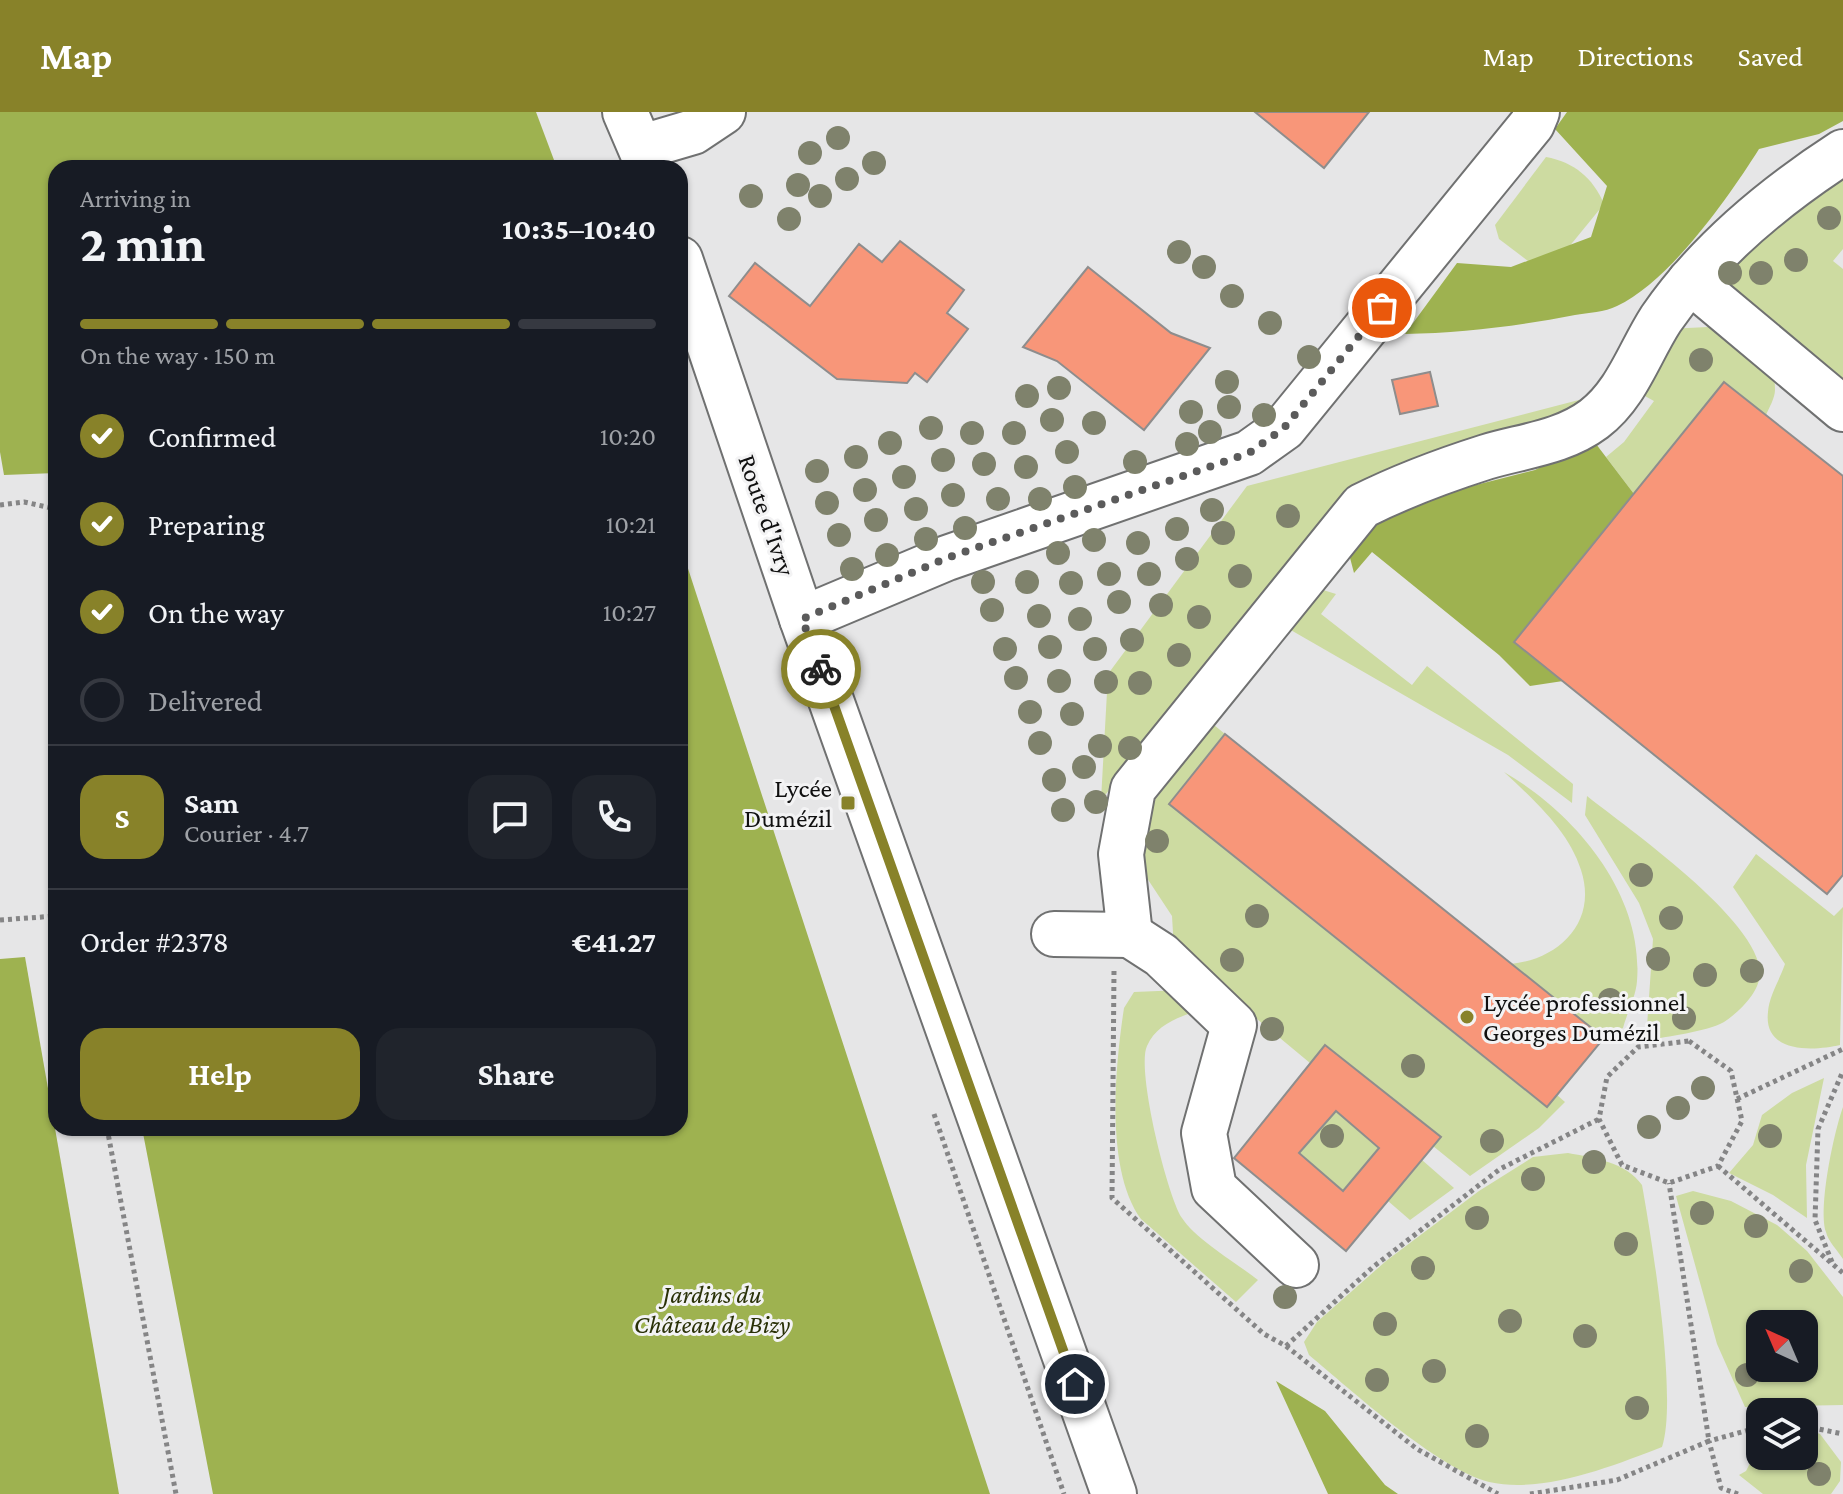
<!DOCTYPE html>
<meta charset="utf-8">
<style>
:root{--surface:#171b24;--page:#20242c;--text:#f1f3f6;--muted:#9ea1a6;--line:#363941;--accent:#888229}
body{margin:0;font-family:"Crimson Pro",serif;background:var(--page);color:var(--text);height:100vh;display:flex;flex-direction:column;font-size:30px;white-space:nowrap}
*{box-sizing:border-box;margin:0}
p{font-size:26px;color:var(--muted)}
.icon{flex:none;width:44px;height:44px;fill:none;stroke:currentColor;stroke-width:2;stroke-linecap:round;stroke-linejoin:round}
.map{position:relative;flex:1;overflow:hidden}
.side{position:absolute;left:48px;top:48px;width:640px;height:976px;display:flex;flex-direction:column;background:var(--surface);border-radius:24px;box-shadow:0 2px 6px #0004}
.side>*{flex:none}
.needle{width:52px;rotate:316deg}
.fabs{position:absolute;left:1746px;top:1198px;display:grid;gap:16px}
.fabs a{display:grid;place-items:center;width:72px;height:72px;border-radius:16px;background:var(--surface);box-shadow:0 2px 6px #0004;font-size:40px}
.pin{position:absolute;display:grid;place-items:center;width:68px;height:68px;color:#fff;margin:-34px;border:4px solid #fff;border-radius:50%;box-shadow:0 2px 8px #0007}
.courier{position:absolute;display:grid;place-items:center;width:80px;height:80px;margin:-40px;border:6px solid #888229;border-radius:50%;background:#fff;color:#222;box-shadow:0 2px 10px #0007}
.headline em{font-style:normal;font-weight:700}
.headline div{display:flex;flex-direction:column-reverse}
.headline{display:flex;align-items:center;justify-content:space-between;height:136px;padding:0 32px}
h1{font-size:52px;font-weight:700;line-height:60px}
.bar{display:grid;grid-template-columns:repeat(4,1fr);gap:12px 8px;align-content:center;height:96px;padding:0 32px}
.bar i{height:10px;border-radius:6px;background:var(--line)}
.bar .selected{background:var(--accent)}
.bar p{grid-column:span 4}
.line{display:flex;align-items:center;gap:20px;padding:0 32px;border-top:2px solid var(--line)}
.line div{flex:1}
.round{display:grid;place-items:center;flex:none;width:84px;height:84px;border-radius:24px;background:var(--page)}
ol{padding:0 32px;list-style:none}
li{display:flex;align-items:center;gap:24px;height:88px}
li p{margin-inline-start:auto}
li .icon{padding:8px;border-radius:50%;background:var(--accent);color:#fff;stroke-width:4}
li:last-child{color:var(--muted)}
li i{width:44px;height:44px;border:4px solid var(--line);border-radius:50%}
.action{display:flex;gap:16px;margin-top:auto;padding:16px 32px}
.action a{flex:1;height:92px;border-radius:24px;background:var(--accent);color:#fff;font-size:32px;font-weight:700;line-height:92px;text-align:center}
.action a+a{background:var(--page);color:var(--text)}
header{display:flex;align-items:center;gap:48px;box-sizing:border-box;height:112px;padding:0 40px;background:var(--accent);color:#fff}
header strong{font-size:38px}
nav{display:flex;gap:44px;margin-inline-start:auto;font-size:28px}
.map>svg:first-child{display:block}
.green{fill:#cddba1;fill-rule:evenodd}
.forest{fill:#9eb250}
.building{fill:#f89679;stroke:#8e8d8d;stroke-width:2;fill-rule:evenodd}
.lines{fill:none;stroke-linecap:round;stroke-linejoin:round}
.minor-casing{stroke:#707171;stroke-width:48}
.path{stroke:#858586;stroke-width:5;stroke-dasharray:4 4;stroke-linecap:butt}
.minor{stroke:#fff;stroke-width:44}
.tree{fill:#7f826c}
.done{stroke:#5b5b5b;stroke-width:8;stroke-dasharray:0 14.4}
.route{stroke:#888229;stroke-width:10}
.poi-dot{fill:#888229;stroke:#f3f3f4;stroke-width:3}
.labels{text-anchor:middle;stroke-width:6;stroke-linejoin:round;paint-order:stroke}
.street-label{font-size:26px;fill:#101010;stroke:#f3f3f4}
.poi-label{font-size:26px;fill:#101010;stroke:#f3f3f4;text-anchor:end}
.park-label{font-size:26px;font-style:italic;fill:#2a3107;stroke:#f3f3f4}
</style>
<header>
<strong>Map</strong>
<nav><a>Map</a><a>Directions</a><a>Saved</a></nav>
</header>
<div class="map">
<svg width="1843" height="1382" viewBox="0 0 1843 1382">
<rect width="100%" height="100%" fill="#e6e6e7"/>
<!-- green -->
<g class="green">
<path d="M1546 45C1574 50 1593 66 1604 92L1555 152 1536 155 1499 127 1495 113Z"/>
<polygon points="1843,51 1843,137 1833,149 1843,157 1843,278 1712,167"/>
<path d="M1708 215C1732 228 1778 244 1775 278 1775 286 1769 296 1766 303L1724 270 1634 382 1606 345 1624 330 1654 289 1632 277 1667 217Z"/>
<polygon points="1598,283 1589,294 1361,372 1101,688 1108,562 1247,374"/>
<polygon points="1323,478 1336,482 1321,502 1412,573 1427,554 1573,672 1572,691 1508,643 1289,517 1309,480"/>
<polygon points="1214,613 1225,622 1169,692 1546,995 1557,983 1565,990 1539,1016 1470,1064 1433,1034 1440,1024 1325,934 1310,951 1174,838 1172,804 1141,757 1139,708"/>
<path d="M1504 660C1575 701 1644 782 1637 869 1636 884 1627 901 1623 916L1604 926 1511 852C1559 847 1598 810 1581 758 1569 719 1533 687 1504 660Z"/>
<path d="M1587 684C1627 716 1761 809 1760 862 1759 881 1739 900 1724 910 1707 920 1666 924 1646 929L1653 827 1639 791 1585 703Z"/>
<path d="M1756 742 1834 804 1843 795 1840 933C1814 939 1763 942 1768 900 1769 884 1780 867 1785 852L1733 775Z"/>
<path d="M1183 878 1207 896C1185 903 1157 910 1147 934 1136 957 1167 1083 1182 1106 1195 1127 1238 1152 1258 1168L1236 1190 1141 1107C1105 1058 1115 955 1124 896L1134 880Z"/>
<polygon points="1824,966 1806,1053 1807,1106 1773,1083 1729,1061 1753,1033 1762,1003 1792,981"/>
<path d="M1843 995V1147C1838 1139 1828 1129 1826 1120 1818 1095 1834 1020 1843 995Z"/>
<polygon points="1336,999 1379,1036 1343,1079 1299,1041"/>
<path d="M1568 1041C1594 1046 1626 1050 1642 1073 1652 1128 1678 1287 1662 1335 1612 1354 1545 1382 1489 1370 1438 1357 1351 1278 1309 1243L1304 1230 1317 1210 1386 1149 1479 1079 1533 1045Z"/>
<polygon points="1422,1048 1454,1076 1410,1108 1388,1089"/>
<path d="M1693 1079 1731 1089 1777 1113 1807 1139 1843 1185V1293L1745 1295 1717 1232 1676 1084ZM1760 1212H1804V1256H1760Z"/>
<polygon points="1804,1316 1820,1322 1841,1350 1840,1369 1831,1382 1763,1382 1739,1363 1746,1359 1760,1332 1760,1344 1804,1344"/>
</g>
<!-- forest -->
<g class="forest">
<polygon points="0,0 536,0 557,56 56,56 56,361 4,363 0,340"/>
<path d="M1567 0H1843V9L1819 22 1759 37C1729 85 1669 170 1617 194 1605 200 1588 201 1575 203 1519 214 1462 221 1405 222L1457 151 1511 155 1591 125 1607 74 1555 17Z"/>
<polygon points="1593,328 1634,382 1563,569 1530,574 1499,543 1372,440 1354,461 1349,442 1367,415 1413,389 1535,358"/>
<polygon points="680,432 990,1382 213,1382 142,1016 680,1016"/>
<polygon points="25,845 119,1382 0,1382 0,847"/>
<polygon points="1276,1269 1325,1299 1385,1373 1398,1382 1328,1382"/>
</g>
<!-- building -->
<g class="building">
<polygon points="1255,0 1369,0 1324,56"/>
<polygon points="900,129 964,178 947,201 968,217 927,270 915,261 907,271 837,267 729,184 755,151 810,194 859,132 882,150"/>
<polygon points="1088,155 1171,221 1210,236 1144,318 1057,249 1023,235"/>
<polygon points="1430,260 1438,294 1400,302 1392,268"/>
<polygon points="1724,270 1843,364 1843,763 1827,782 1514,530"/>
<polygon points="1225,622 1604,926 1547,995 1169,692"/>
<path d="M1325 933 1441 1025 1346 1139 1234 1046ZM1336 999 1379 1036 1343 1079 1299 1041Z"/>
</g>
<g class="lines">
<defs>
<g id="minor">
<polyline points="625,0 649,56"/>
<polyline points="642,35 693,20 723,0"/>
<polyline points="680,147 802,507 1114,1382"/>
<polyline points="1690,169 1843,297"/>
<polyline points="802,507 947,446 1249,341 1284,316 1532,12 1537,0"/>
<path d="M1054 822 1130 823 1121 742 1133 677 1362 394C1402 374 1442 359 1486 345 1522 334 1562 331 1594 307 1627 282 1639 241 1661 207 1707 140 1775 84 1843 40"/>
<polyline points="1130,823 1161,843 1234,913 1204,1021 1214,1076 1296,1153"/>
</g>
</defs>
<!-- minor casing -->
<use href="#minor" class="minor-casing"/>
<!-- path -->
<g class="path">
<polyline points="0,393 24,390 56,397"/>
<polyline points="0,808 56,804"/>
<polyline points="1114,859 1112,1086 1264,1222 1286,1234 1417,1337 1498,1382"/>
<polygon points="1689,929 1731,959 1742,1009 1718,1054 1669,1071 1622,1053 1599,1007 1607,965 1638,935"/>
<polyline points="1737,987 1843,937"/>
<polyline points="934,1002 1064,1382"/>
<polyline points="107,1016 176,1382"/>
<polyline points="1718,1054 1843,1161"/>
<polyline points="1832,1150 1815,1108 1818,1017 1843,959"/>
<polyline points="1286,1234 1373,1155 1500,1057 1599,1007"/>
<polyline points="1804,1314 1843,1322"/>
<polyline points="1530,1382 1617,1368 1709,1329 1669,1071"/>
<polyline points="1738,1382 1721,1376 1709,1329 1760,1315"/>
</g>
<!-- minor -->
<use href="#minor" class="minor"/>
</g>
<!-- trees -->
<g class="tree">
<circle cx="838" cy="26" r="12"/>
<circle cx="810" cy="41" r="12"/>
<circle cx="874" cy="51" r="12"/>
<circle cx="847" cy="67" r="12"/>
<circle cx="798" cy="73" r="12"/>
<circle cx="751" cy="84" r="12"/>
<circle cx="820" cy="84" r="12"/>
<circle cx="1829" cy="106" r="12"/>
<circle cx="789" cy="107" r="12"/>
<circle cx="1179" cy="140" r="12"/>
<circle cx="1796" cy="148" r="12"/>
<circle cx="1204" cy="155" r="12"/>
<circle cx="1730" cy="161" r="12"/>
<circle cx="1761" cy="161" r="12"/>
<circle cx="1232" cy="184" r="12"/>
<circle cx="1270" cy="211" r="12"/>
<circle cx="1309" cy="245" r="12"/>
<circle cx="1701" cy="248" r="12"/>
<circle cx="1227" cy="270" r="12"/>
<circle cx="1059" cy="276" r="12"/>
<circle cx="1027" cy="284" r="12"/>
<circle cx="1229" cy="295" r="12"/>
<circle cx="1191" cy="300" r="12"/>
<circle cx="1264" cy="303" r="12"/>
<circle cx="1052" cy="308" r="12"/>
<circle cx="1094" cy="311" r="12"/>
<circle cx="931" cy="316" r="12"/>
<circle cx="1210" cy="320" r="12"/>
<circle cx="972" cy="321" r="12"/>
<circle cx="1014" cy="321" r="12"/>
<circle cx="890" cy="331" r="12"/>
<circle cx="1187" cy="332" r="12"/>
<circle cx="1067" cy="340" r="12"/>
<circle cx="856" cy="345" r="12"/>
<circle cx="943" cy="348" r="12"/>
<circle cx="1135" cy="350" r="12"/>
<circle cx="984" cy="352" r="12"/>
<circle cx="1026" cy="355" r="12"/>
<circle cx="817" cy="359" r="12"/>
<circle cx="904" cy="365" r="12"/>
<circle cx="1075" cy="375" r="12"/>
<circle cx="865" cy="378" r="12"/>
<circle cx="953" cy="383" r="12"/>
<circle cx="998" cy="387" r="12"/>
<circle cx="1040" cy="387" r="12"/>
<circle cx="827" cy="391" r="12"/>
<circle cx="916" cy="397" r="12"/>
<circle cx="1212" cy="398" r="12"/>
<circle cx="1288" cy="404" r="12"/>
<circle cx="876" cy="408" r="12"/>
<circle cx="965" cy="416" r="12"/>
<circle cx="1177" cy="417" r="12"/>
<circle cx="1223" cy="421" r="12"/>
<circle cx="839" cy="423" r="12"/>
<circle cx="926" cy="427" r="12"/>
<circle cx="1094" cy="428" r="12"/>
<circle cx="1138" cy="431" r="12"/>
<circle cx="1058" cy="441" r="12"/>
<circle cx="887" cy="443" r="12"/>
<circle cx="1187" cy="447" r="12"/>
<circle cx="852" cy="457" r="12"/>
<circle cx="1109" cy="462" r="12"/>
<circle cx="1149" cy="462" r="12"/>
<circle cx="1240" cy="464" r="12"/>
<circle cx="983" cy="470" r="12"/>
<circle cx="1027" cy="470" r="12"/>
<circle cx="1071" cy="471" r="12"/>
<circle cx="1119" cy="490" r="12"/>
<circle cx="1161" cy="493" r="12"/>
<circle cx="992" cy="498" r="12"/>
<circle cx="1039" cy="504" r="12"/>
<circle cx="1199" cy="505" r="12"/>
<circle cx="1080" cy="507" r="12"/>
<circle cx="1132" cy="528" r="12"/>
<circle cx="1050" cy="535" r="12"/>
<circle cx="1005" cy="537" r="12"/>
<circle cx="1095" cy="537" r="12"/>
<circle cx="1179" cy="543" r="12"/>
<circle cx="1016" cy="566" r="12"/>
<circle cx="1059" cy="569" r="12"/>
<circle cx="1106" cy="570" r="12"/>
<circle cx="1140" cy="571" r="12"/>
<circle cx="1030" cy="600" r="12"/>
<circle cx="1072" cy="602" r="12"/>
<circle cx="1040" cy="631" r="12"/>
<circle cx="1100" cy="634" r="12"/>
<circle cx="1130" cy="636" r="12"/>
<circle cx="1084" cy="655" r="12"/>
<circle cx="1054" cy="668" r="12"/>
<circle cx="1096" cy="690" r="12"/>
<circle cx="1063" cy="698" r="12"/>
<circle cx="1157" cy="729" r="12"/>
<circle cx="1641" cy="763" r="12"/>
<circle cx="1257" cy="804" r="12"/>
<circle cx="1671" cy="806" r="12"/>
<circle cx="1658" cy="847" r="12"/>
<circle cx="1232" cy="848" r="12"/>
<circle cx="1752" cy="859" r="12"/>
<circle cx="1705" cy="863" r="12"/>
<circle cx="1610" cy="888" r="12"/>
<circle cx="1684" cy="906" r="12"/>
<circle cx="1272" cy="917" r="12"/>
<circle cx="1413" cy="954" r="12"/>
<circle cx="1703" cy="976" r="12"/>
<circle cx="1678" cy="996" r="12"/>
<circle cx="1649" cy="1015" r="12"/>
<circle cx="1332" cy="1024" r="12"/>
<circle cx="1770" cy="1024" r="12"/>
<circle cx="1492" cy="1029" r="12"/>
<circle cx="1594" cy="1050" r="12"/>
<circle cx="1533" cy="1067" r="12"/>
<circle cx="1702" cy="1101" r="12"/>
<circle cx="1477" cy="1106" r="12"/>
<circle cx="1756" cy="1114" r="12"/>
<circle cx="1626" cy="1132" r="12"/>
<circle cx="1423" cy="1156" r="12"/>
<circle cx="1801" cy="1159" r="12"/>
<circle cx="1285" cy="1185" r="12"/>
<circle cx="1510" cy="1209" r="12"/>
<circle cx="1385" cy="1212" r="12"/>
<circle cx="1585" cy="1224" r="12"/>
<circle cx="1434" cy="1259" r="12"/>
<circle cx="1747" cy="1263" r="12"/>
<circle cx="1377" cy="1268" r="12"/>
<circle cx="1637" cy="1296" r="12"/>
<circle cx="1477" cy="1324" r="12"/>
<circle cx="1819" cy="1362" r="12"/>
</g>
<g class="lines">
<!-- done -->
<polyline class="done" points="821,557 802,507 947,446 1249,341 1284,316 1382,196"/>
<!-- route -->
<polyline class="route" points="821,557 1075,1272"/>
</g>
<!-- markers -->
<g class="poi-dot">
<rect x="840" y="683" width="16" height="16" rx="4"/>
<circle cx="1467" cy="905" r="8"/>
</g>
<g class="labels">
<!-- street labels -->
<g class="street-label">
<text transform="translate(767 403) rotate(71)" y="9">Route d'Ivry</text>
</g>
<!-- poi labels -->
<g class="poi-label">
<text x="832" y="685">Lycée<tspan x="832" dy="30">Dumézil</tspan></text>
<text x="1483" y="899" text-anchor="start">Lycée professionnel<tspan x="1483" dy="30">Georges Dumézil</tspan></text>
</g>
<!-- park labels -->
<g class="park-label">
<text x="712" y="1191">Jardins du<tspan x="712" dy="30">Château de Bizy</tspan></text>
</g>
</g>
</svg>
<div class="fabs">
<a><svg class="needle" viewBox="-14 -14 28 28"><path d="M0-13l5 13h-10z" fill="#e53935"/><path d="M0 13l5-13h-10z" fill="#9ea1a6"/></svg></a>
<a><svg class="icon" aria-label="layers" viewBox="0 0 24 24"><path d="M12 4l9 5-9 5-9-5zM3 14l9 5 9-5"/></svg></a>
</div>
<div class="pin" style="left:1382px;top:196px;background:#ea580c"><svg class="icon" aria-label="bag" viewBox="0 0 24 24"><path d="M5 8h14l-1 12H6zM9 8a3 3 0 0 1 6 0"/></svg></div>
<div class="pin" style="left:1075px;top:1272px;background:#1f2937"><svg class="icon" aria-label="home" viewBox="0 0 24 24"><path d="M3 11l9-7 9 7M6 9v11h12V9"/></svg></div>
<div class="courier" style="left:821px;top:557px"><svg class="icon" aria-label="bike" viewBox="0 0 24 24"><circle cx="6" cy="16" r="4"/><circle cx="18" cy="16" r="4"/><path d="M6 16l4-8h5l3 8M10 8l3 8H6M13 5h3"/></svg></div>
<section class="side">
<div class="headline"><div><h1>2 min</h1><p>Arriving in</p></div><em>10:35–10:40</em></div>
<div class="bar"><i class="selected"></i><i class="selected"></i><i class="selected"></i><i></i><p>On the way · 150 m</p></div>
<ol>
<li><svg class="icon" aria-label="check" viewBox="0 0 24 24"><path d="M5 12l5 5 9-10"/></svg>Confirmed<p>10:20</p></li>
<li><svg class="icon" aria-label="check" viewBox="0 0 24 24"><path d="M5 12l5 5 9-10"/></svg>Preparing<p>10:21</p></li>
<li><svg class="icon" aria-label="check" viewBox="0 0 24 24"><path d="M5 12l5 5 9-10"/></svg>On the way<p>10:27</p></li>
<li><i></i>Delivered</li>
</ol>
<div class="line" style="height:144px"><b class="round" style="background:var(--accent);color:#fff">S</b><div><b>Sam</b><p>Courier · 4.7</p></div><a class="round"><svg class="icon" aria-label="chat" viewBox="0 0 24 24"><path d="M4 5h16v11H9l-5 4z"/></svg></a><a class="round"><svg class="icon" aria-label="phone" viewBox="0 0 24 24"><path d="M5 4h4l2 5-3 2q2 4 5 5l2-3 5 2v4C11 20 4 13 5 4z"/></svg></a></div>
<div class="line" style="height:104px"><div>Order #2378</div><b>€41.27</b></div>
<div class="action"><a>Help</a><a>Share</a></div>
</section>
</div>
